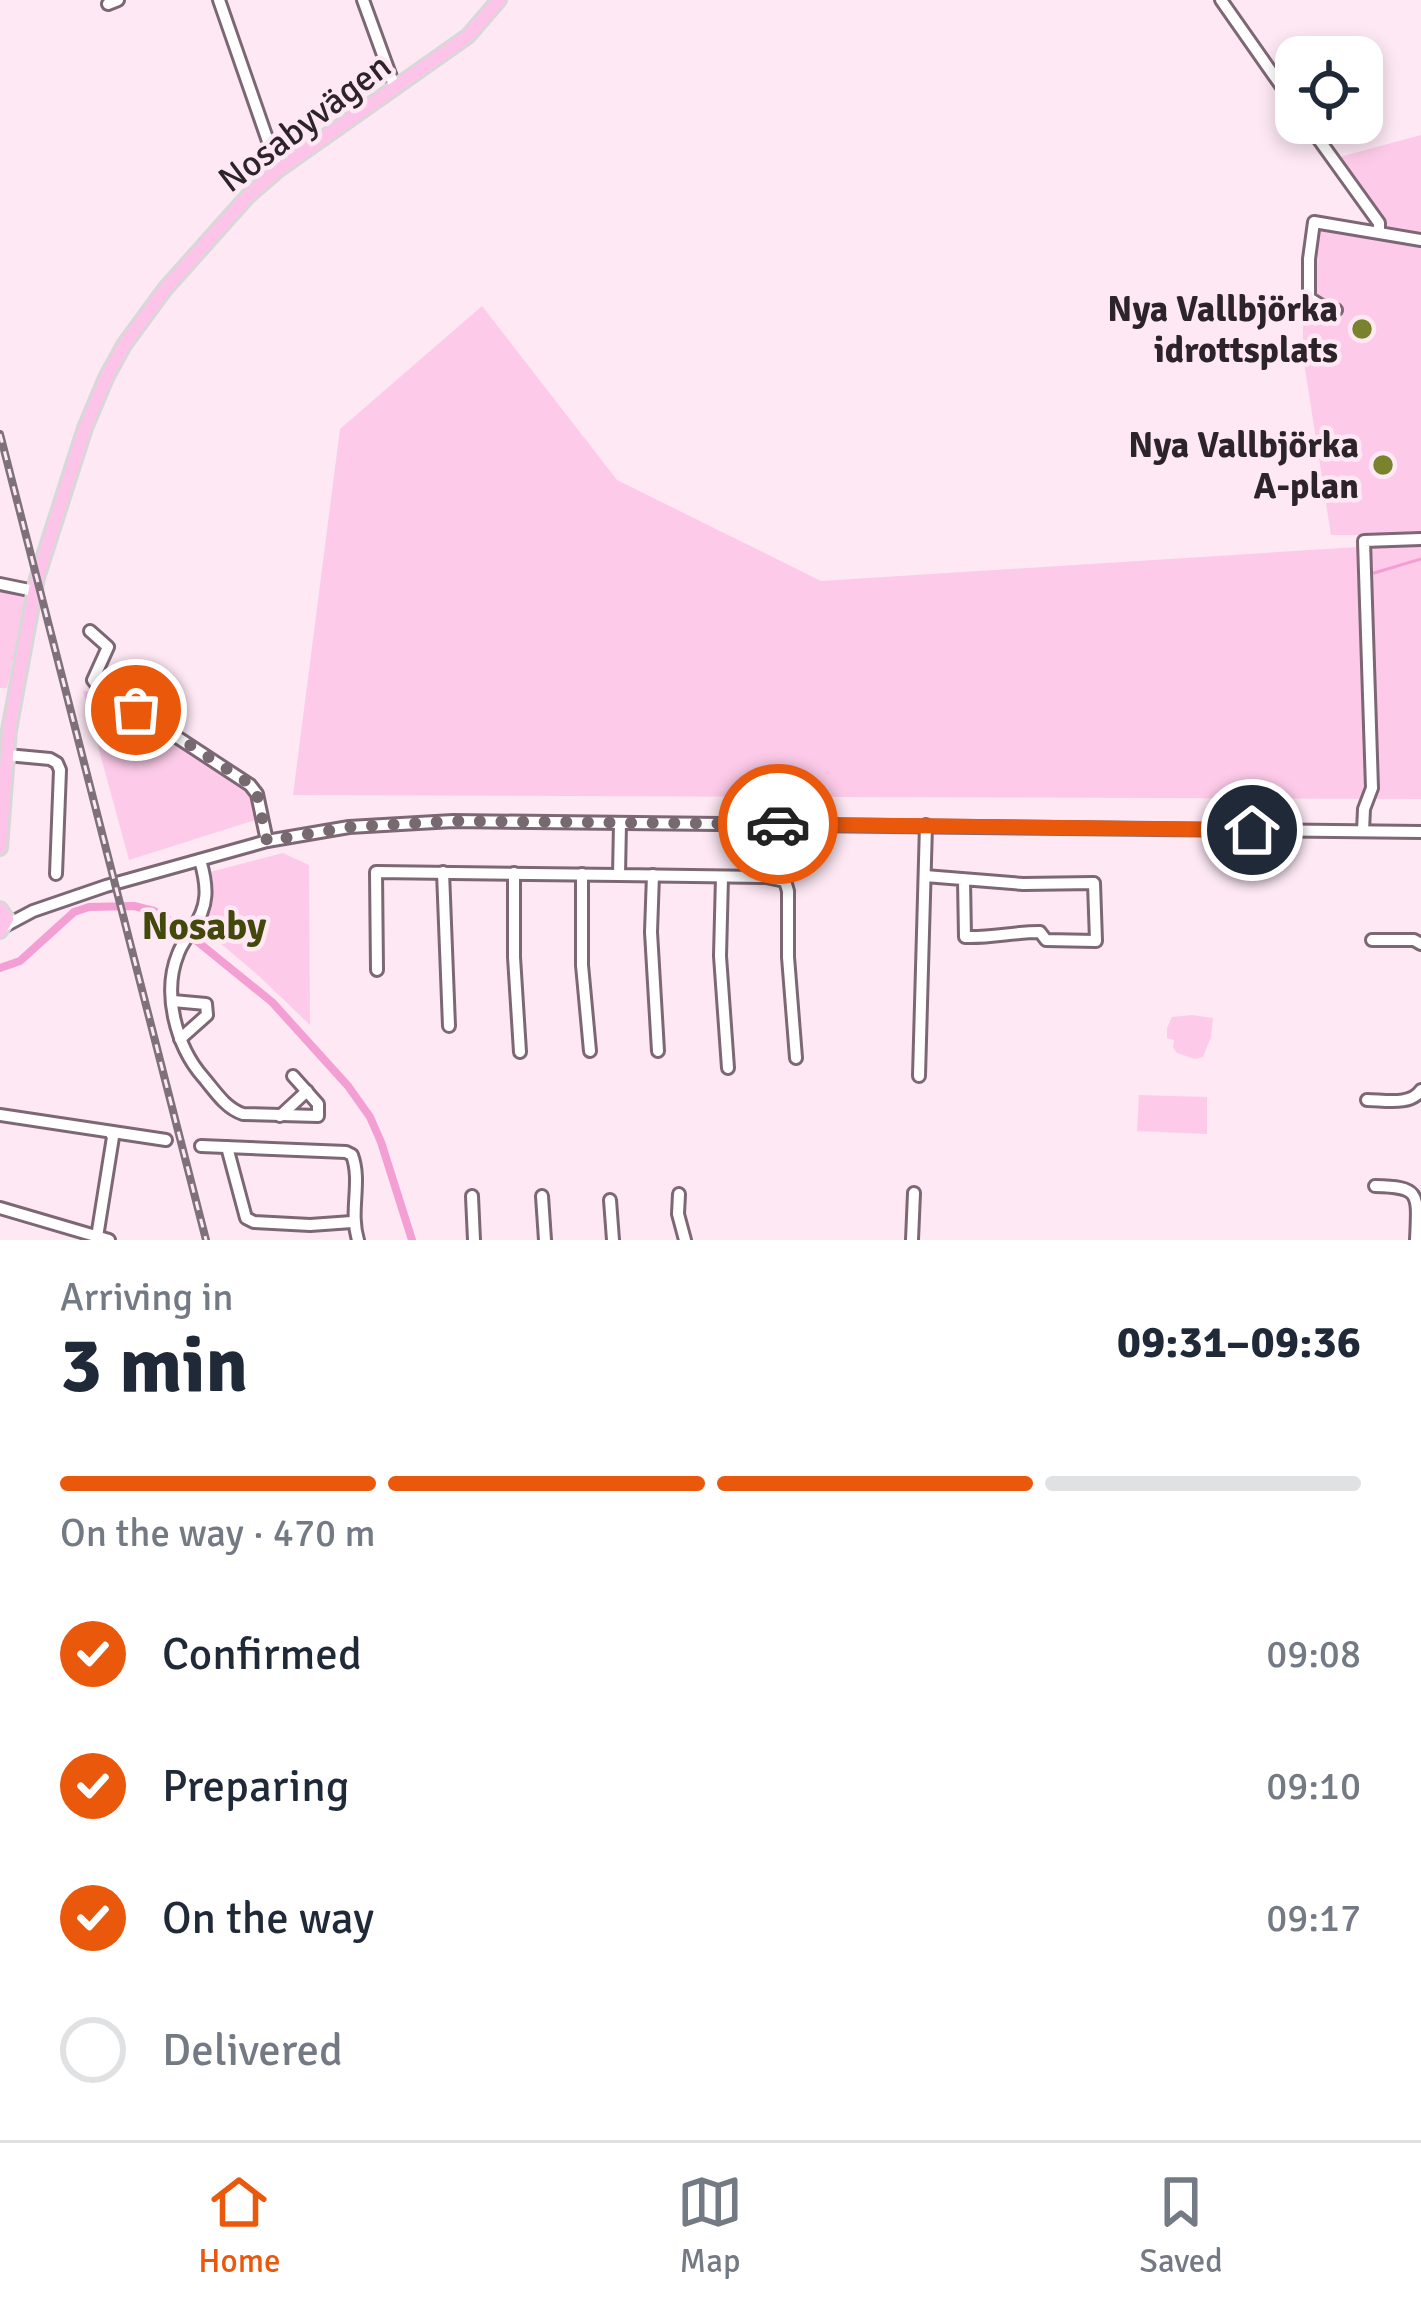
<!DOCTYPE html>
<meta charset="utf-8">
<style>
:root{--surface:#fff;--page:#f2f2f3;--text:#1f2937;--muted:#747a83;--line:#e0e1e3;--accent:#ea580c}
body{margin:0;font-family:Signika,sans-serif;background:var(--page);color:var(--text);height:100vh;display:flex;flex-direction:column;font-size:45px;white-space:nowrap}
*{box-sizing:border-box;margin:0}
p{font-size:39px;color:var(--muted)}
.icon{flex:none;width:66px;height:66px;fill:none;stroke:currentColor;stroke-width:2;stroke-linecap:round;stroke-linejoin:round}
.map{position:relative;height:1240px;overflow:hidden}
.panel{display:flex;flex-direction:column;background:var(--surface);flex:1}
.panel>*{flex:none}
.controls{position:absolute;left:1275px;top:36px;display:grid;gap:24px}
.controls a{display:grid;place-items:center;width:108px;height:108px;border-radius:24px;background:var(--surface);box-shadow:0 6px 18px #0003;font-size:60px}
.pin{position:absolute;display:grid;place-items:center;width:102px;height:102px;color:#fff;margin:-51px;border:6px solid #fff;border-radius:50%;box-shadow:0 3px 12px #0007}
.courier{position:absolute;display:grid;place-items:center;width:120px;height:120px;margin:-60px;border:9px solid #ea580c;border-radius:50%;background:#fff;color:#222;box-shadow:0 3px 15px #0007}
.headline em{font-style:normal;font-weight:700}
.headline div{display:flex;flex-direction:column-reverse}
.headline{display:flex;align-items:center;justify-content:space-between;height:204px;padding:0 60px}
h1{font-size:78px;font-weight:700;line-height:90px}
.bar{display:grid;grid-template-columns:repeat(4,1fr);gap:18px 12px;align-content:center;height:144px;padding:0 60px}
.bar i{height:15px;border-radius:9px;background:var(--line)}
.bar .current{background:var(--accent)}
.bar p{grid-column:span 4}
ol{padding:0 60px;list-style:none}
li{display:flex;align-items:center;gap:36px;height:132px}
li p{margin-inline-start:auto}
li .icon{padding:12px;border-radius:50%;background:var(--accent);color:#fff;stroke-width:4}
li:last-child{color:var(--muted)}
li i{width:66px;height:66px;border:6px solid var(--line);border-radius:50%}
.menu{display:flex;justify-content:space-around;align-items:center;height:168px;border-top:3px solid var(--line);background:var(--surface);font-size:33px;color:var(--muted)}
.menu a{display:grid;justify-items:center;gap:6px}
.menu .current{color:var(--accent)}
.map>svg:first-child{display:block}
.green{fill:#fdcbe9}
.lines{fill:none;stroke-linecap:round;stroke-linejoin:round}
.stream{stroke:#f49fd4;stroke-width:3}
.canal{stroke:#f49fd4;stroke-width:8}
.minor-casing{stroke:#7d6774;stroke-width:16}
.major-casing{stroke:#d9d8d8;stroke-width:18}
.minor{stroke:#fff;stroke-width:10}
.major{stroke:#fec3e8;stroke-width:12}
.rail-casing{stroke:#7f7179;stroke-width:8}
.rail{stroke:#fde8f4;stroke-width:3;stroke-dasharray:9;stroke-linecap:butt}
.done{stroke:#766970;stroke-width:12;stroke-dasharray:0 21.6}
.route{stroke:#ea580c;stroke-width:15}
.poi-dot{fill:#7a822d;stroke:#fde8f4;stroke-width:4.5}
.labels{text-anchor:middle;stroke-width:9;stroke-linejoin:round;paint-order:stroke}
.street-label{font-size:36px;fill:#2d2429;stroke:#fde8f4}
.poi-label{font-size:36px;font-weight:bold;fill:#2d2429;stroke:#fde8f4;text-anchor:end}
.neighbourhood-label{font-size:39px;font-weight:bold;fill:#43480b;stroke:#fde8f4}
</style>
<div class="map">
<svg width="1421" height="1240" viewBox="0 0 1421 1240">
<rect width="100%" height="100%" fill="#fde8f4"/>
<!-- green -->
<g class="green">
<polygon points="1421,135 1421,535 1331,535 1303,356 1303,303 1309,226 1383,237 1336,158"/>
<polygon points="482,306 617,480 821,581 1421,543 1421,799 293,795 340,429"/>
<polygon points="0,589 27,594 7,688 0,688"/>
<polygon points="83,691 102,693 248,787 258,819 129,860"/>
<path d="M283 853 309 865 310 1025 259 976 199 925C211 907 214 894 210 872Z"/>
<polygon points="1192,1015 1213,1018 1211,1037 1203,1057 1195,1059 1177,1053 1173,1047 1174,1040 1167,1038 1167,1028 1172,1017"/>
<polygon points="1139,1095 1207,1097 1207,1134 1137,1131"/>
</g>
<g class="lines">
<!-- stream -->
<polyline class="stream" points="1374,573 1421,559"/>
<!-- canal -->
<polyline class="canal" points="0,968 20,961 74,912 89,907 134,906 154,911 177,925 272,1002 348,1086 370,1117 381,1142 412,1240"/>
<defs>
<g id="minor">
<polyline points="219,0 278,170"/>
<polyline points="363,0 395,88"/>
<polyline points="1221,0 1296,107"/>
<polyline points="108,4 118,0"/>
<polyline points="1307,123 1379,223 1379,231"/>
<polyline points="1336,310 1320,305 1309,298 1309,259 1314,222 1421,240"/>
<polyline points="0,584 34,591"/>
<polyline points="90,631 108,647 93,680 96,684 250,785 257,794 267,841"/>
<polyline points="7,755 50,759 57,763 60,770 56,874"/>
<polyline points="620,823 619,875 766,877 785,881 788,891 788,957 796,1058"/>
<polyline points="1363,831 1364,809 1372,788 1364,541 1421,539"/>
<path d="M200 860C208 887 209 906 192 930 187 938 181 945 178 954 162 993 176 1046 203 1077 215 1091 225 1108 243 1114L318 1116V1104L293 1076"/>
<polyline points="443,872 449,1026"/>
<polyline points="514,873 514,957 520,1052"/>
<polyline points="582,874 582,965 590,1051"/>
<polyline points="653,875 651,932 658,1051"/>
<path d="M925 876 1023 884 1094 883 1096 941 1046 940 1040 932C1012 932 993 938 965 937L964 880"/>
<polyline points="722,877 720,956 728,1068"/>
<polyline points="3,927 33,911 106,886 267,841 349,827 453,821 1421,832"/>
<polyline points="1372,940 1414,940 1421,944"/>
<polyline points="377,970 376,872 619,875"/>
<polyline points="173,1001 206,1004 207,1015 180,1039"/>
<polyline points="919,1076 926,825"/>
<path d="M1367 1100C1384 1100 1411 1106 1421 1090"/>
<polyline points="0,1115 166,1140"/>
<polyline points="280,1116 307,1091"/>
<path d="M201 1146 346 1152 352 1155C362 1182 349 1211 358 1240"/>
<polyline points="227,1147 246,1218 254,1222 310,1225 352,1222"/>
<path d="M1375 1186C1421 1187 1418 1193 1416 1240"/>
<polyline points="679,1194 678,1214 685,1240"/>
<polyline points="472,1196 474,1240"/>
<polyline points="542,1196 545,1240"/>
<polyline points="610,1200 613,1240"/>
<polyline points="0,1208 109,1240"/>
<polyline points="97,1237 113,1137 110,1132"/>
<polyline points="912,1240 914,1193"/>
</g>
<g id="major">
<polyline points="0,848 9,730 37,578 85,428 106,378 124,345 165,289 248,196 278,170 468,36 499,0"/>
<polyline points="0,909 7,919 0,931"/>
</g>
</defs>
<!-- minor casing -->
<use href="#minor" class="minor-casing"/>
<!-- major casing -->
<use href="#major" class="major-casing"/>
<!-- minor -->
<use href="#minor" class="minor"/>
<!-- major -->
<use href="#major" class="major"/>
<defs>
<polyline id="rail" points="0,434 206,1240"/>
</defs>
<!-- rail casing -->
<use href="#rail" class="rail-casing"/>
<!-- rail -->
<use href="#rail" class="rail"/>
</g>
<g class="lines">
<!-- done -->
<polyline class="done" points="136,710 250,784 257,794 267,841 350,827 453,821 778,824"/>
<!-- route -->
<polyline class="route" points="778,824 1252,830"/>
</g>
<!-- markers -->
<g class="poi-dot">
<circle cx="1362" cy="329" r="12"/>
<circle cx="1383" cy="465" r="12"/>
</g>
<g class="labels">
<!-- street labels -->
<g class="street-label">
<text transform="translate(304 122) rotate(-37)" y="13">Nosabyvägen</text>
</g>
<!-- poi labels -->
<g class="poi-label">
<text x="1338" y="321">Nya Vallbjörka<tspan x="1338" dy="41">idrottsplats</tspan></text>
<text x="1359" y="457">Nya Vallbjörka<tspan x="1359" dy="41">A-plan</tspan></text>
</g>
<!-- neighbourhood labels -->
<g class="neighbourhood-label">
<text x="204" y="939">Nosaby</text>
</g>
</g>
</svg>
<div class="controls">
<a><svg class="icon" aria-label="locate" viewBox="0 0 24 24"><circle cx="12" cy="12" r="6"/><path d="M12 2v4M12 18v4M2 12h4M18 12h4"/></svg></a>
</div>
<div class="pin" style="left:136px;top:710px;background:#ea580c"><svg class="icon" aria-label="bag" viewBox="0 0 24 24"><path d="M5 8h14l-1 12H6zM9 8a3 3 0 0 1 6 0"/></svg></div>
<div class="pin" style="left:1252px;top:830px;background:#1f2937"><svg class="icon" aria-label="home" viewBox="0 0 24 24"><path d="M3 11l9-7 9 7M6 9v11h12V9"/></svg></div>
<div class="courier" style="left:778px;top:824px"><svg class="icon" aria-label="car" viewBox="0 0 24 24"><path d="M5 17H2v-5l4-1 3-4h7l3 4 3 1v5h-3M9 17h6M6 11h13"/><circle cx="7" cy="17" r="2"/><circle cx="17" cy="17" r="2"/></svg></div>
</div>
<section class="panel">
<div class="headline"><div><h1>3 min</h1><p>Arriving in</p></div><em>09:31–09:36</em></div>
<div class="bar"><i class="current"></i><i class="current"></i><i class="current"></i><i></i><p>On the way · 470 m</p></div>
<ol>
<li><svg class="icon" aria-label="check" viewBox="0 0 24 24"><path d="M5 12l5 5 9-10"/></svg>Confirmed<p>09:08</p></li>
<li><svg class="icon" aria-label="check" viewBox="0 0 24 24"><path d="M5 12l5 5 9-10"/></svg>Preparing<p>09:10</p></li>
<li><svg class="icon" aria-label="check" viewBox="0 0 24 24"><path d="M5 12l5 5 9-10"/></svg>On the way<p>09:17</p></li>
<li><i></i>Delivered</li>
</ol>
</section>
<nav class="menu">
<a class="current"><svg class="icon" aria-label="home" viewBox="0 0 24 24"><path d="M3 11l9-7 9 7M6 9v11h12V9"/></svg>Home</a>
<a><svg class="icon" aria-label="map" viewBox="0 0 24 24"><path d="M3 6l6-2 6 2 6-2v14l-6 2-6-2-6 2zM9 4v14M15 6v14"/></svg>Map</a>
<a><svg class="icon" aria-label="saved" viewBox="0 0 24 24"><path d="M7 4h10v16l-5-4-5 4z"/></svg>Saved</a>
</nav>
